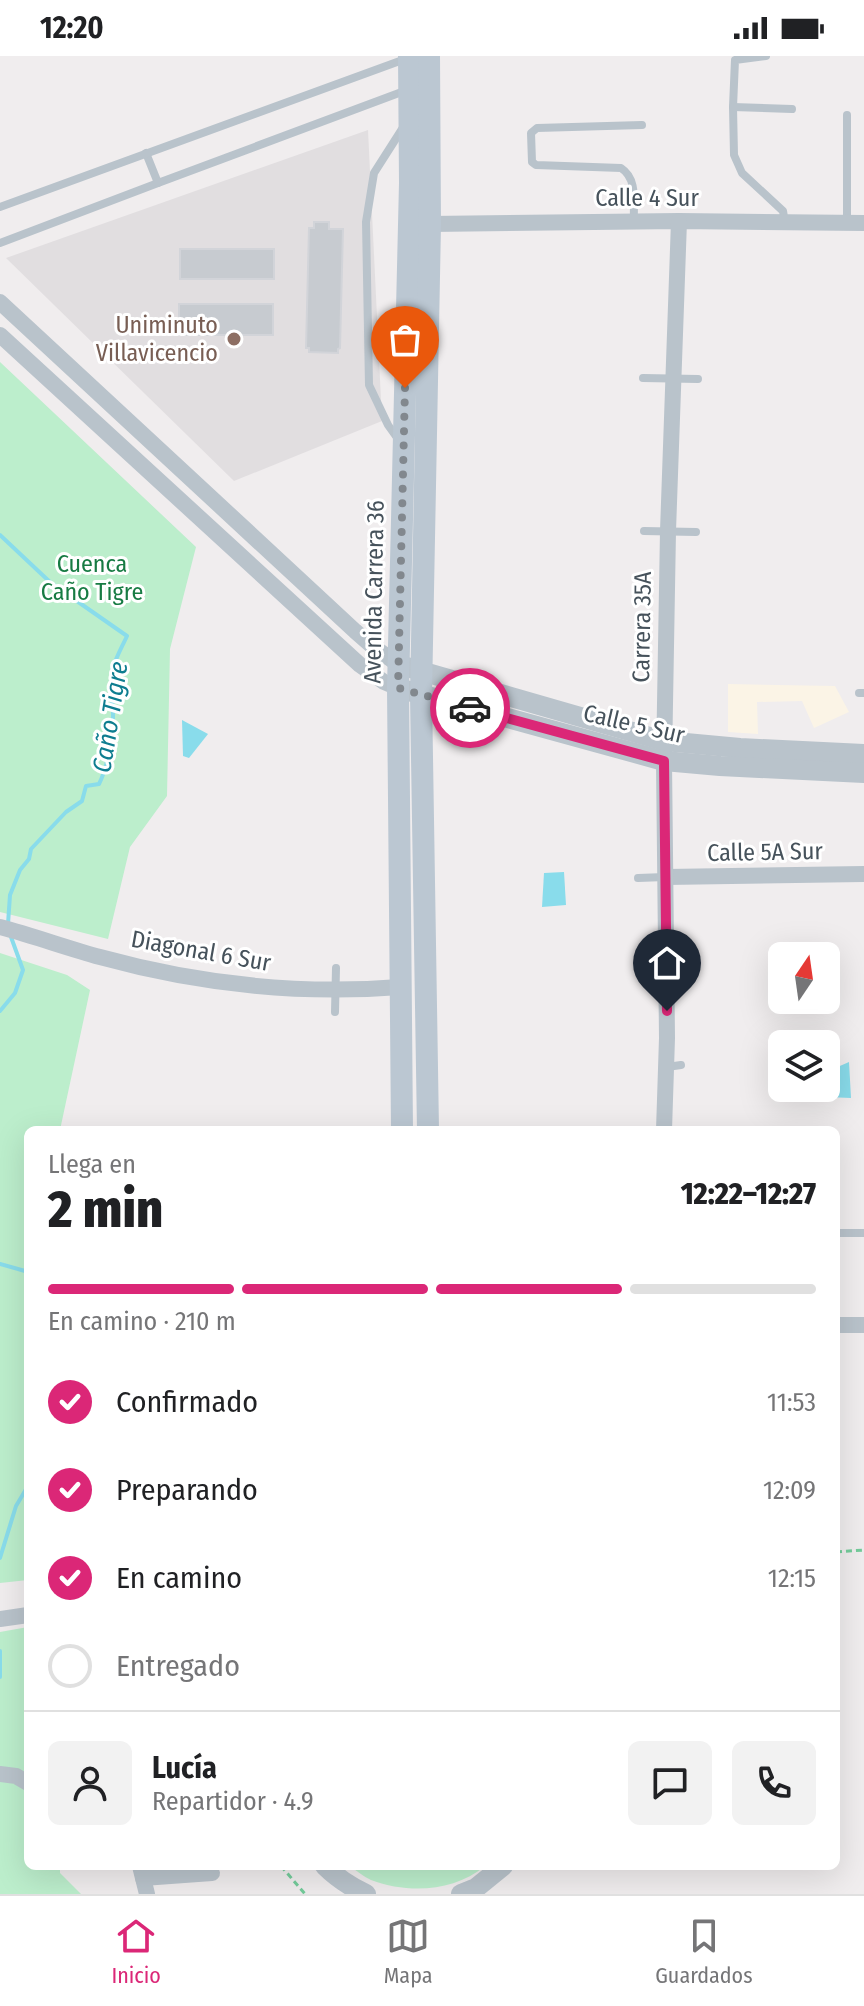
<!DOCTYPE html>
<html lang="es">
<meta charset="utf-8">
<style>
:root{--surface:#fff;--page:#f2f2f2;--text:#202124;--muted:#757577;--line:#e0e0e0;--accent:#db2777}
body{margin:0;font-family:"Fira Sans Condensed",sans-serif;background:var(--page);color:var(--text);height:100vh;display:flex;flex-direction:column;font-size:30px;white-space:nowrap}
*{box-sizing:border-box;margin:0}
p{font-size:26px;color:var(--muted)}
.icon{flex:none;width:44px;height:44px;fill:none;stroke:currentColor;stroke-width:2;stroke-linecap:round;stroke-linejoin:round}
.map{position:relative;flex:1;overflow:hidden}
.drawer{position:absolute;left:24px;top:1070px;width:816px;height:744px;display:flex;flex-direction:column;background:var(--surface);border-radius:12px;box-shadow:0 8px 32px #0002}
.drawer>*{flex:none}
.needle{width:52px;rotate:13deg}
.tools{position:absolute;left:768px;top:886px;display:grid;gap:16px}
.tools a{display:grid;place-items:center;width:72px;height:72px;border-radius:12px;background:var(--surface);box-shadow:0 8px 32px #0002;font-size:40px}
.pin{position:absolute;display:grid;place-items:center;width:68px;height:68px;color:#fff;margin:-82px -34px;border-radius:50% 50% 50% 0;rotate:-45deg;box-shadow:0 0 8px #0007}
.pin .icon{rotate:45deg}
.courier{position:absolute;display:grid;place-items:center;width:80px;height:80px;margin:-40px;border:6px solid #db2777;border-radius:50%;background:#fff;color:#222;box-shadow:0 2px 10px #0007}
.head em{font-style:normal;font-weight:800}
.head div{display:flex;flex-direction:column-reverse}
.head{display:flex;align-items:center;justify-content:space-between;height:136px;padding:0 24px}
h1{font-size:52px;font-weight:800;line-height:60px}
.bar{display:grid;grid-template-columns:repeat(4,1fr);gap:12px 8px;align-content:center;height:96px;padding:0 24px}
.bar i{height:10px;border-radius:6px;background:var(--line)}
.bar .on{background:var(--accent)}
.bar p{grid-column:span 4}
.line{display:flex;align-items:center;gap:20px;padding:0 24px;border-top:2px solid var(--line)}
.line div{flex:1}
.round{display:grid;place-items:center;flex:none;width:84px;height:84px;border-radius:12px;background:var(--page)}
ol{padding:0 24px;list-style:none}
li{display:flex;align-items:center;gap:24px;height:88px}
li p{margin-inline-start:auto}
li .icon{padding:8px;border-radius:50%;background:var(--accent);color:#fff;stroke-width:4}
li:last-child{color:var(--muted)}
li i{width:44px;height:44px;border:4px solid var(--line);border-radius:50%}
.status{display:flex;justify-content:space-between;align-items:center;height:56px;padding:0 40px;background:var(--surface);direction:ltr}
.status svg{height:22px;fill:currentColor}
.tab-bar{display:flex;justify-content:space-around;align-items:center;height:112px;border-top:2px solid var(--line);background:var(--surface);font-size:22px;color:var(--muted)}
.tab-bar a{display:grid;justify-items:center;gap:4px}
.tab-bar .on{color:var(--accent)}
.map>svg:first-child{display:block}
.commercial{fill:#fbf4e6}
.education{fill:#e1dee0}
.green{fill:#bceecc}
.water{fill:#89dceb}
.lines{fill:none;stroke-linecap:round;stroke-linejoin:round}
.stream{stroke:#89dceb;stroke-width:4}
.building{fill:#c7cbd0;stroke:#d2d4d9;stroke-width:2}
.path{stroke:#74cc9b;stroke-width:3;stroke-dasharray:6 4;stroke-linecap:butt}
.service{stroke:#b9c3cb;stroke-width:8}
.minor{stroke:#b9c3cb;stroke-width:16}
.tertiary{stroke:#b9c3cb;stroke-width:20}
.secondary{stroke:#bbc7d2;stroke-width:22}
.done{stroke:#82888e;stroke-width:8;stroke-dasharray:0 14.4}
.route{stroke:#db2777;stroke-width:10}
.education-dot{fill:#8d6e63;stroke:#fff;stroke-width:3}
.labels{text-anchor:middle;stroke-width:6;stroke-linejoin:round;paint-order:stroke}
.street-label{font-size:24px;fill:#46525b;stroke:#fff}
.education-label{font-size:24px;fill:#785e54;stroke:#fff;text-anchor:end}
.park-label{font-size:24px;fill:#177b43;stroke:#fff}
.water-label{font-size:26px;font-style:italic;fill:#0e7d90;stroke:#fff}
</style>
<div class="status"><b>12:20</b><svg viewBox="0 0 49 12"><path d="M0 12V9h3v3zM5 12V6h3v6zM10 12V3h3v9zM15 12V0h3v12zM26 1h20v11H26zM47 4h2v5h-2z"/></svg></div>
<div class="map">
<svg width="864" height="1838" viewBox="0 0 864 1838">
<rect width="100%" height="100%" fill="#f0edee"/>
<!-- commercial -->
<polygon class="commercial" points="728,628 835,630 849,656 814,672 802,645 757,646 758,678 728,676"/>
<!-- education -->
<polygon class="education" points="368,74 382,365 234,425 6,202"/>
<!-- green -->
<g class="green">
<polygon points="0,306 196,491 170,593 167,740 130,791 108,883 0,856"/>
<polygon points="0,897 67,919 90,934 60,1074 28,1074 28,1524 0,1527"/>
<polygon points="28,1571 28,1810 60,1810 60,1817 81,1838 0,1838 0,1576"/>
<path d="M350 1810H485C453 1836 409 1838 371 1824 364 1821 357 1815 350 1810Z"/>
</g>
<!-- water -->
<g class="water">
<polygon points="182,664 208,678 189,702 183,700"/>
<polygon points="564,816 566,849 542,851 544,817"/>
<polygon points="849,1006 851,1042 802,1040 809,1032 826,1032 826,1016"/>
</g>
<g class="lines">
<!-- stream -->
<g class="stream">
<path d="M0 479 51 527 127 580C122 591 115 603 112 615 109 631 113 644 113 660 113 681 108 710 99 728L86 730 82 745 66 756 31 793 29 803 20 814 10 839 8 868"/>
<polyline points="0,955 15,937 23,914 11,881"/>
<polyline points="0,1208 25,1215 28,1218"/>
<polyline points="0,1502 16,1450 28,1430"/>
<polyline points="0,1595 0,1621"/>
</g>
</g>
<!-- building -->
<g class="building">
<polygon points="314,166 329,166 329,173 343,173 340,292 338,293 338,297 309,296 309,292 306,292 309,172 314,172"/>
<rect x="180" y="193" width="94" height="30"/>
<rect x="179" y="248" width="94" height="31"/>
</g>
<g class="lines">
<!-- path -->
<g class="path">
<polyline points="836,1496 864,1494"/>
<polyline points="281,1810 305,1838"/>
</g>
<!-- service -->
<g class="service">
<polyline points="766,0 735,4 733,51 734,99 742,117 783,155 785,167"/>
<polyline points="733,51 792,53"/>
<polyline points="146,97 158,127 407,34"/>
<polyline points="0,151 408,2"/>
<path d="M634 165C633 146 638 123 621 112L536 109 532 106 531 77 537 72 642 69"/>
<polyline points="847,166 847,59"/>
<polyline points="0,187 158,127"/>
<polyline points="643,322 698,323"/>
<polyline points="398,383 388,369 369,329 366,166 374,117 404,70"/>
<polyline points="644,475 696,476"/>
<polyline points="859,637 864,637"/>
<polyline points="638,822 665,821"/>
<polyline points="335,956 336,912"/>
<polyline points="667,1011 681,1009"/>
<polyline points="836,1177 864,1177"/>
</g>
<!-- minor -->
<g class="minor">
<polyline points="430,168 679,165 864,167"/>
<polyline points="0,246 355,575 371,589 399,609"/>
<polyline points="0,279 360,609 384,626 398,632"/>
<polyline points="666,821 864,818"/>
<path d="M0 871C34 880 67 892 100 901 198 928 299 939 400 931"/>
<polyline points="664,1074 667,982 664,705 668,475 679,165"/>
<polyline points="836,1269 864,1269"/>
<polyline points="0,1563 28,1559"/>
<polyline points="0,1718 16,1720 28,1727"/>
<polyline points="140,1810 147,1838"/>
<polyline points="143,1822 212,1817"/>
</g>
<!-- tertiary -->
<g class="tertiary">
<polyline points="407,611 664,685 740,692 864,698"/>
<polyline points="398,632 664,705 720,710 864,717"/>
<path d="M325 1810C337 1822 351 1831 366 1838"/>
<polyline points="461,1838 476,1832 503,1810"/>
</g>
<!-- secondary -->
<g class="secondary">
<polyline points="402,1074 398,632 410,127 409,0"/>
<polyline points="428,1074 421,639 430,168 429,0"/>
</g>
</g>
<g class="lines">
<!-- done -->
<polyline class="done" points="405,332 398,632 470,652"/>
<!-- route -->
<polyline class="route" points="470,652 664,705 667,955"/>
</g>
<!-- markers -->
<circle class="education-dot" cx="234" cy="283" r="8"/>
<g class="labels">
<!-- street labels -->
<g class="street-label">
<text x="647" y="150">Calle 4 Sur</text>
<text transform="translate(374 536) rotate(-89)" y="8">Avenida Carrera 36</text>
<text transform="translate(642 571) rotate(-89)" y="8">Carrera 35A</text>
<text transform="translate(634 668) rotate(13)" y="8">Calle 5 Sur</text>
<text transform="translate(765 796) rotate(-1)" y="8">Calle 5A Sur</text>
<text transform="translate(201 895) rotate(10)" y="8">Diagonal 6 Sur</text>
</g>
<!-- education labels -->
<g class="education-label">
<text x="218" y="277">Uniminuto<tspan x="218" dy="28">Villavicencio</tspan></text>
</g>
<!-- park labels -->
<g class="park-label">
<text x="92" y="516">Cuenca<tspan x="92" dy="28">Caño Tigre</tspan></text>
</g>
<!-- water labels -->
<g class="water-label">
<text transform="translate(110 661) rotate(-81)" y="9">Caño Tigre</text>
</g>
</g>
</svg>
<div class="tools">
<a><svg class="needle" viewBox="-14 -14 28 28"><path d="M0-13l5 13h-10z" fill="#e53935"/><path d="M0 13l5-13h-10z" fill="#757577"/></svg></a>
<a><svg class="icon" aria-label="layers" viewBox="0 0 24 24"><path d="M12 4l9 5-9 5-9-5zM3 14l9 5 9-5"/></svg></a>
</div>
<div class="pin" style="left:405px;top:332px;background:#ea580c"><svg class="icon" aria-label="bag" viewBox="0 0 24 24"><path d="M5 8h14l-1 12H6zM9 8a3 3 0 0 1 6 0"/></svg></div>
<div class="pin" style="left:667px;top:955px;background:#1f2937"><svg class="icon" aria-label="home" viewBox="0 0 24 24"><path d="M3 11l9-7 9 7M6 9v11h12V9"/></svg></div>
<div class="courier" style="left:470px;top:652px"><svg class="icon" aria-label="car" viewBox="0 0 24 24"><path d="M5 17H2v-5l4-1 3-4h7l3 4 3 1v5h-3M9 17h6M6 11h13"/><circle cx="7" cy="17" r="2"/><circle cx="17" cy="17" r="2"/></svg></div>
<section class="drawer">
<div class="head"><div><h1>2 min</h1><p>Llega en</p></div><em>12:22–12:27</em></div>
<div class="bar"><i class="on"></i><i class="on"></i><i class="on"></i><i></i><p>En camino · 210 m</p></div>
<ol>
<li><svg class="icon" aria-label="check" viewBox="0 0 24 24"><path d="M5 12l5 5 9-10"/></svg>Confirmado<p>11:53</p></li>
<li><svg class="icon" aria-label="check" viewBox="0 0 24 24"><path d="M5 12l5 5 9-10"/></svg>Preparando<p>12:09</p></li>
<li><svg class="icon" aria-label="check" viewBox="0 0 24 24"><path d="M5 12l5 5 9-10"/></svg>En camino<p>12:15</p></li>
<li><i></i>Entregado</li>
</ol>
<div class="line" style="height:144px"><a class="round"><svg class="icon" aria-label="person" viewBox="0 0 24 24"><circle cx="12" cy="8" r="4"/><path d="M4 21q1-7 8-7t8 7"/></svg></a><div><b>Lucía</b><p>Repartidor · 4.9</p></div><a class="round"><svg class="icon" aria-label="chat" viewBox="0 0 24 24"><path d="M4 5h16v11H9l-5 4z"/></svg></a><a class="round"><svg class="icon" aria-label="phone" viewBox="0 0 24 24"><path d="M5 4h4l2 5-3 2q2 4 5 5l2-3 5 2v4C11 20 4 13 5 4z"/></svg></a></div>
</section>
</div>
<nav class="tab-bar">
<a class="on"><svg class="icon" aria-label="home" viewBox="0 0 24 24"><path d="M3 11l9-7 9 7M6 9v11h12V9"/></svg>Inicio</a>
<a><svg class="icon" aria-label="map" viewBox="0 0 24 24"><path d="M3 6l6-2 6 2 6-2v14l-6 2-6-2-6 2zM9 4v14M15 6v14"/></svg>Mapa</a>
<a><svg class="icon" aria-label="saved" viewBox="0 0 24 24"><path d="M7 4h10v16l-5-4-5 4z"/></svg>Guardados</a>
</nav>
